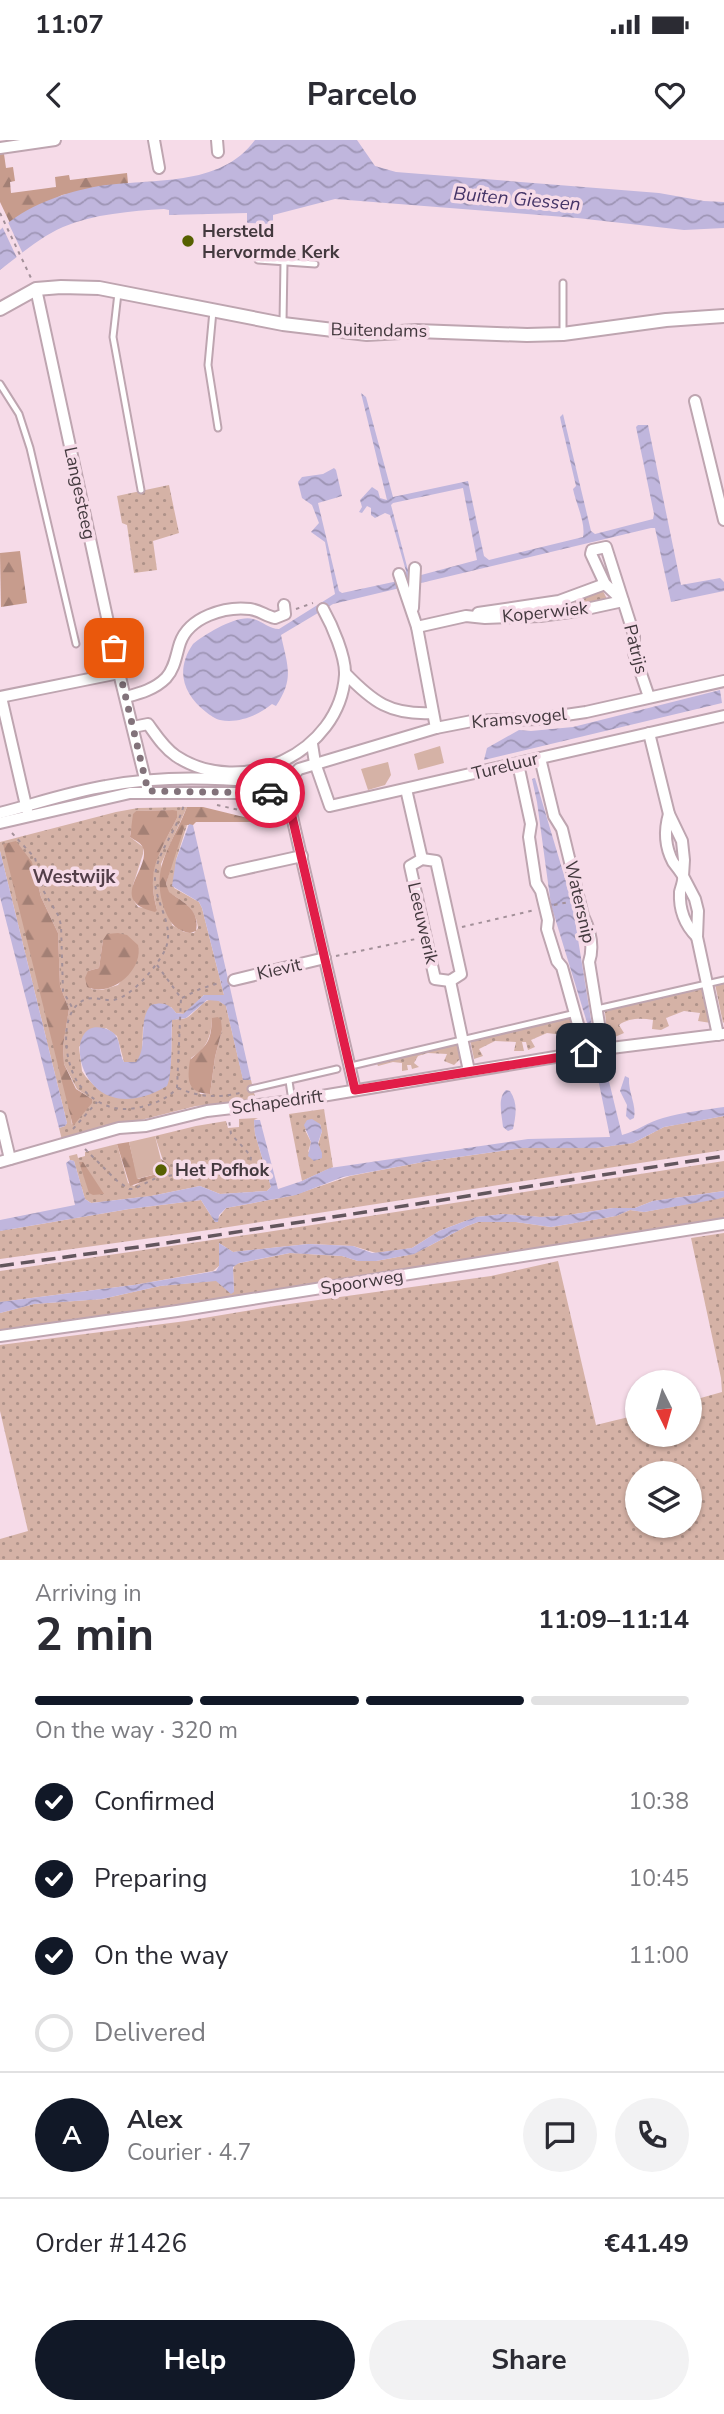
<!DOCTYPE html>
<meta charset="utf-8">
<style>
:root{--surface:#fff;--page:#f2f2f3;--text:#2b2b33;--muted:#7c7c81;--line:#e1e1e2;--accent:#111827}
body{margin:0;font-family:"Nunito Sans",sans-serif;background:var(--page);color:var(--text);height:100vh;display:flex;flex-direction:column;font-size:26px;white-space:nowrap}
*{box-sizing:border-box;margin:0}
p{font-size:23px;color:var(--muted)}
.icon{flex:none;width:38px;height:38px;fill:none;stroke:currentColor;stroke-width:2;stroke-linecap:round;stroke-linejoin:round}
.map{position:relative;height:1420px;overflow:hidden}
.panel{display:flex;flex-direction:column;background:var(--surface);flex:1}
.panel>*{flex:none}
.needle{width:46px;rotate:175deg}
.tools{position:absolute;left:625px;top:1230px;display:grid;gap:14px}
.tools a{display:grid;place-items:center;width:77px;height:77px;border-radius:50%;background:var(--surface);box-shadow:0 2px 5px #0004;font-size:35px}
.pin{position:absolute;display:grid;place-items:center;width:60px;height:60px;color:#fff;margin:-30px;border-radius:14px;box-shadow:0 4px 10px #0006}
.courier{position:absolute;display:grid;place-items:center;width:70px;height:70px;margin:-35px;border:5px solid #e11d48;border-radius:50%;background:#fff;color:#222;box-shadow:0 2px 9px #0007}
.head em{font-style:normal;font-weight:700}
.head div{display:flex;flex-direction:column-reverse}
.head{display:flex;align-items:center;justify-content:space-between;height:119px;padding:0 35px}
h1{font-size:46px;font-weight:700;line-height:52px}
.bar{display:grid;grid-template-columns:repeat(4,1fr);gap:10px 7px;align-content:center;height:84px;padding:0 35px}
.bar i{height:9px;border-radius:5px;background:var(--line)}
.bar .active{background:var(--accent)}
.bar p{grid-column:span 4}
.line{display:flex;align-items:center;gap:18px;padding:0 35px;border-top:2px solid var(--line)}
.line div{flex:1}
.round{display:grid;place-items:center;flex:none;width:74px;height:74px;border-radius:37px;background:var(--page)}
ol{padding:0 35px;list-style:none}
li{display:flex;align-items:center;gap:21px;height:77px}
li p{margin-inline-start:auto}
li .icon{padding:7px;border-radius:50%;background:var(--accent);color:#fff;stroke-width:4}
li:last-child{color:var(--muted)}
li i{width:38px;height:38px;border:4px solid var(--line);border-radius:50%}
.button{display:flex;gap:14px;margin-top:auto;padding:14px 35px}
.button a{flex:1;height:80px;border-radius:42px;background:var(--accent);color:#fff;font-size:28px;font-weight:700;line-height:80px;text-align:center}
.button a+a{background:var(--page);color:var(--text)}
.status{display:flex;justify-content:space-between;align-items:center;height:49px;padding:0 35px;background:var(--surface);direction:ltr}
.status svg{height:19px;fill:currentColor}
header{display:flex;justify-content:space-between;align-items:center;height:91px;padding:0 35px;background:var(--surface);font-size:32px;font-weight:700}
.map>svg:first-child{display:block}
.grass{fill:url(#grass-dots);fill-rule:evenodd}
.forest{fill:url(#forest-firs)}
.park{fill:#d5b2a6}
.water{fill:url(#water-waves);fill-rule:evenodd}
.pier{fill:#f6dbe8}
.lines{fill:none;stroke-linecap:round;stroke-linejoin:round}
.service-casing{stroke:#bea5b0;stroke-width:9}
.minor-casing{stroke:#bea5b0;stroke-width:14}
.tertiary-casing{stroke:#bea5b0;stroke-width:16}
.path{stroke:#a39099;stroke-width:2;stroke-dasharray:3.5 5;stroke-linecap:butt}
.service{stroke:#fff;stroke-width:5}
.minor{stroke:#fff;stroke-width:10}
.tertiary{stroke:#fff;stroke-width:12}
.rail{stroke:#63565d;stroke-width:3.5;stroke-dasharray:14 7;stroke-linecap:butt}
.done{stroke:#82727a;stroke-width:7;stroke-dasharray:0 12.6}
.route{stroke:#e11d48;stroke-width:9}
.poi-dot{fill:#566000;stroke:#f6dbe8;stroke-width:2.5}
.labels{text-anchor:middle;stroke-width:7;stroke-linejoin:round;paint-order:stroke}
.poi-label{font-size:18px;font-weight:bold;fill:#43393e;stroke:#f6dbe8;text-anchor:start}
.street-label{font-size:18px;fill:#43393e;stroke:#f6dbe8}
.water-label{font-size:19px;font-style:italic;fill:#443467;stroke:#f6dbe8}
.neighbourhood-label{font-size:19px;font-weight:bold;fill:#533f49;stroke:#f6dbe8}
</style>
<div class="status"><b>11:07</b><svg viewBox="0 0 49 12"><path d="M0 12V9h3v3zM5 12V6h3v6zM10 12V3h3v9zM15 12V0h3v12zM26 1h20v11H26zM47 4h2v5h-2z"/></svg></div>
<header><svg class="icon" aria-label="back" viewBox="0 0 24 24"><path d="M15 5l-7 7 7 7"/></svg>Parcelo<svg class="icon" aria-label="heart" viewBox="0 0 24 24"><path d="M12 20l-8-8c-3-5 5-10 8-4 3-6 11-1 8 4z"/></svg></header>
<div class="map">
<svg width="724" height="1420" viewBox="0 0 724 1420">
<defs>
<pattern id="grass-dots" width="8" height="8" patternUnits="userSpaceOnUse" patternTransform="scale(1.75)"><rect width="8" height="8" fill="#d5b2a6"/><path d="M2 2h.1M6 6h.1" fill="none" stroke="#ae9289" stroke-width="1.8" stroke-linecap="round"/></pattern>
<pattern id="forest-firs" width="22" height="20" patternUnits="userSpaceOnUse" patternTransform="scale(1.75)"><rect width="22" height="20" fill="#c79c8d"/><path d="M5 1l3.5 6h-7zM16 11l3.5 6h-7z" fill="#a38075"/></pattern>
<pattern id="water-waves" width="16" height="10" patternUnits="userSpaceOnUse" patternTransform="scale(1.75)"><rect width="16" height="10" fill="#c0b6dd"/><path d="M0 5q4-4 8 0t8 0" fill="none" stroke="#9e95b5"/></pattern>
</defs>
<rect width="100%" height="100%" fill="#f6dbe8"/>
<!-- grass -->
<g class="grass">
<polygon points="169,345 179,393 153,401 157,430 134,433 127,385 122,383 117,356"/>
<polygon points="602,449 607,459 605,462 601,460 585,463 582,467 579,464 560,467 557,471 553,468 537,470 534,473 524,473 526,470"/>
<path d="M187 667 161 724 172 785 184 792 194 793 198 788C196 768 184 762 168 752L166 744 181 691 185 685H187L176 720 174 748 199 762 202 768 224 855H204L185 874 176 873 171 867 143 887 142 914 137 922H124L117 896 106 888 82 901 79 907 82 931 86 937 98 949 114 957 171 923 172 880C177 879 183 880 188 877 201 868 208 849 226 866L243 939 251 940 256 961 196 966 62 1000 59 988 65 986 67 983 0 711V702L116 672 138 668ZM173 670 177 678C158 716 146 726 157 770L138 767 134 761 133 745 143 714V707L130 697V694L136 671ZM38 745 41 757 58 793 60 846 69 869 63 906 64 924 77 949 92 959 72 985ZM103 800 124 837 118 845 102 850 91 849 88 831 99 828ZM212 879 222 890 215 917 210 954H200L191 918C207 908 211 897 212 879Z"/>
<polygon points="724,842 724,882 723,883 715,844"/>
<path d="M701 843 711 883 698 881 700 873 684 871 666 878 669 886 661 890 652 889 653 880C641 878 629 878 619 885L624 893 608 900 604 864Z"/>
<polygon points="572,877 578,904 561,902 563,895 547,893 531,900 535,907 528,910 526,902 522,902 524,911 514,911 516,902 495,901 479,909 483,916 474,919 470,899"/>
<polygon points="457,903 461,918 454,925 444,921 447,914 428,913 418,916 414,923 419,927 412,929 411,925 407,925 408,930 402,931 402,923 393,922 378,926 376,921 405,914 406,917 409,914"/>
<path d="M324 969 333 1027 302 1041 289 974ZM320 984 322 991 318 1005 308 1012 311 1002 305 990Z"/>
<polygon points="724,976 724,1010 209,1090 0,1119 0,1091 129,1069 201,1060 215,1082 226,1068 291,1056 350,1036 423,1022 522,1008 596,1008 633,1003 664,987"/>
<polygon points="258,978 254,980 255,994 271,1047 267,1051 220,1054 200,1046 151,1056 91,1063 85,1059 74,1021 70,1020 69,1016 77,1014 78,1018 85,1016 85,1012 117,1004 128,1043 134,1046 151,1037 167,1033 155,996 196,986 226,981 228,988 239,987 239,979"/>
<polygon points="724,1021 724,1051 653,1061 635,1068 613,1068 562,1076 540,1077 505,1074 476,1077 439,1091 412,1108 376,1113 353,1106 308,1104 233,1112 219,1103 219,1126 213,1131 134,1145 0,1162 0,1131 267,1092"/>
<polygon points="724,1057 724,1081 449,1128 0,1191 0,1173 34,1164 102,1159 160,1146 211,1141 219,1141 234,1152 233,1130 235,1124 290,1113 342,1116 358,1121 376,1121 414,1114 467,1086 478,1082 516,1082 551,1087 616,1076 630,1070 644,1072"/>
<path d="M724 1093V1420H0V1399L28 1391 0 1271V1205L186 1181 275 1166 491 1136 558 1121 596 1285 637 1275V1295H690V1261L722 1252 721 1238 691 1098ZM637 1334H690V1386H637Z"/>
</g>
<!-- forest -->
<g class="forest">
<polygon points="0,14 4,14 6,28 13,27 15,41 10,42 11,53 56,47 55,37 69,35 70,40 127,33 128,43 62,55 10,83 0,62"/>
<polygon points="20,411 27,463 1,467 0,413"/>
<path d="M187 667H203L260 681 272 673 281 682H196L193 685H185L166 744 169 752C184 763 200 769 196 791L190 793C177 791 171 784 166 773 148 729 172 706 187 667Z"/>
<path d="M173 670 177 671V678C159 714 146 729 157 770L155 772C106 760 151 730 143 708 141 702 134 700 130 697L133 674 136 671Z"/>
<polygon points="16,701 32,722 41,757 58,793 60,846 69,869 63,906 64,924 76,949 92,959 92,963 73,986 3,704"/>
<path d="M118 793 127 795 138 805C144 830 111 858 87 847L85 838 88 831 99 828 103 800 107 794Z"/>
<path d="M218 877 221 880 222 890 215 917 210 954C187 953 187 940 190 920 207 904 211 904 212 878Z"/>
<polygon points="129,1002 138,1039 164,1032 161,1019 170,1026 170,1032 130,1046 117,1004"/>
<polygon points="79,1022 83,1022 104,1054 93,1055 89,1053"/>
</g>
<!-- park -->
<g class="park">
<polygon points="440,606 444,623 418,630 414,614"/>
<polygon points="388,622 391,635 385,645 368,650 361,629"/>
<polygon points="155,996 164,1032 137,1039 129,1002"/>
</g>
<!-- water -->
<g class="water">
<path d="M255 0H357L375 26 396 32 659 53 704 61 724 62V88L684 90 577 78 335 59 273 75V84L247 83V73L169 75V70L164 69C131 71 94 74 63 87 40 97 20 115 0 130V90C25 66 65 52 99 46 151 38 220 48 255 0Z"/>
<path d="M361 253 366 257 393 357 468 341 484 416 489 420 583 397C586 383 576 364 573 349L576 346 561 282 560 277 563 274 591 391 595 394 653 379 654 374 636 287 638 285H648L681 445 720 438 724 442V451L671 462 655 388H651L333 464 281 495C287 525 295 538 276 566L272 564C259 575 238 584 220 580 215 579 210 575 206 572 183 554 175 530 193 504 205 494 238 474 253 479 262 481 269 489 279 489L335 454 325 402 311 392 319 383 312 365 302 358 298 342 302 337 323 334 334 328 336 330 342 356 318 363 339 451 342 453 398 441 405 436 406 431 390 375 385 373 375 378 371 375V368L367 366 362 373 359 372 362 367 360 360 372 347 378 351 380 358 387 360ZM463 348 477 420 410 438 391 365 393 363Z"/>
<polygon points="720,550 722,563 484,620 487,608 519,590 531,591 573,587"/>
<polygon points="535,638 572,762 594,898 592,899 551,765 537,662 532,639"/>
<path d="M189 684 193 685 251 940H243L226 866 219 861 207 860 186 878 172 880C171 896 173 934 167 946 78 998 58 876 103 888 108 889 114 892 116 896 121 904 119 914 124 922H136C149 906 137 881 151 865 162 862 169 863 176 873L183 874 204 855H224L202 768 199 762 172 746 176 720Z"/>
<polygon points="0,711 67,983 65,986 59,988 0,757"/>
<path d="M602 927 606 929 622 995C637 991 648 982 663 978 683 972 704 970 724 967V976L664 987 633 1003 596 1008H522L423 1022 343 1037 296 1055 226 1068 219 1075 218 1082H215L201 1060 129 1069 0 1091V1080L75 1065 66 1023 70 1020 74 1021 85 1059 91 1063 151 1056 200 1046 220 1054 267 1051 271 1047 255 994 254 980H260L278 1049 302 1041 330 1028 528 999 610 997 596 929Z"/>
<path d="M625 936 629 938C628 952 637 966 634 978L630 980 626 976 627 965 620 951Z"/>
<path d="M506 950 510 951C518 963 516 975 513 989L508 991 503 987C502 975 497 958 506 950Z"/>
<polygon points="312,979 320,984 322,991 318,1003 322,1013 322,1018 314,1021 308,1016 311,1002 304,985 307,980"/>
<polygon points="724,1051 724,1057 718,1059 644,1072 630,1070 616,1076 551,1087 516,1082 478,1082 467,1086 414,1114 376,1121 358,1121 342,1116 290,1113 239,1123 233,1127 234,1152 231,1154 216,1141 160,1146 102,1159 34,1164 0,1173 0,1162 134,1145 216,1131 219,1126 219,1103 233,1112 308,1104 353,1106 372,1113 382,1112 412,1108 439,1091 476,1077 505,1074 540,1077 562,1076 613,1068 635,1068 653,1061"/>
</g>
<!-- pier -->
<polygon class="pier" points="7,80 24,116 18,120 1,84"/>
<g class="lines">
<defs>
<g id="service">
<polyline points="258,120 315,124"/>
<polyline points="118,153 113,197 141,350"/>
<polyline points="213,171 208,225 218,288"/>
<polyline points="283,182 284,122"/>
<polyline points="563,194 563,143"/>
<polyline points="0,244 19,274 30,308 76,504"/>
<polyline points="597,869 724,840"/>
<polyline points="351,926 576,873"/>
<polyline points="289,941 292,961"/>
<polyline points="251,949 337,929"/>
</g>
<g id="minor">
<polyline points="154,0 159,28"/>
<polyline points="217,0 218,12"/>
<polyline points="0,8 55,0"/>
<polyline points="36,149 119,533 148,651"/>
<polyline points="695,261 724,380"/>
<polyline points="399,434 417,487 436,588"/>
<polyline points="623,461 605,444 591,414 592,410 606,407 634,495 634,513 649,557"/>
<polyline points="413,468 415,428"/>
<polyline points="478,473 559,461 605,444"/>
<polyline points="417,487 466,476 485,478 540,476 577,471 623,461"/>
<path d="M345 533C373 562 390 575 432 573"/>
<polyline points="0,557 119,533"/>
<polyline points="1,557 27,670"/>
<path d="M126 557C141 553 155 549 166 538 175 528 176 515 180 503 189 477 225 466 250 469 259 470 266 476 275 478L285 474 284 465"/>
<path d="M133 587 148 584C156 595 164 608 176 616 241 659 340 613 345 535 346 517 332 485 323 469"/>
<polyline points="649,593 669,674 682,701 684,720 683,736 695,759 698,771 697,797 718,895"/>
<polyline points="312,604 315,623 330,666 724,576"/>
<path d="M540 618 554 676 562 689 583 776C590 790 594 807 589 822L603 909"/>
<polyline points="518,624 531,684 529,697 536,743 541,751 548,780 547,789 557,821 562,827 586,913"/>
<polyline points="406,649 422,719"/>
<polyline points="276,653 299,629 436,588 472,581 538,579 586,572 724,541"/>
<path d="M0 673C35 664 70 652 106 646 158 636 215 637 268 643L291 672 355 950"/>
<path d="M669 674C664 691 665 707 673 722 676 726 681 732 683 736 684 740 681 748 680 752 679 770 685 785 697 797"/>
<polyline points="0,683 130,653 276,653"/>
<polygon points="422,719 436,721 461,834 450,841 435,839 410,726"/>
<polyline points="230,732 302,716"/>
<polyline points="234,840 325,818"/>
<polyline points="450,841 469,931"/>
<polyline points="0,977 10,1019"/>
<polyline points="0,1022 119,988 146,986 207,971 292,961 603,909 724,894"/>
<polyline points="0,1196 177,1171 724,1084"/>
</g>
<polyline id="tertiary" points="0,169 36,149 61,147 99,148 283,184 367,194 417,191 527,195 563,194 666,180 724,176"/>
</defs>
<!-- service casing -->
<use href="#service" class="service-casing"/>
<!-- minor casing -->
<use href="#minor" class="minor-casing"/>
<!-- tertiary casing -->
<use href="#tertiary" class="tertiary-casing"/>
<!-- path -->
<g class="path">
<polyline points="0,73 31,138"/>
<polyline points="296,469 313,463"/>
<polyline points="217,665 257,674 262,672 269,663"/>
<polyline points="12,693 35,718 43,750 58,775 61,785 63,851 73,869"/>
<polyline points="554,765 569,762"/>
<polyline points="462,787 535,770"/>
<polyline points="336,816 416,799"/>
<path d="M157 825 181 858 177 948C165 962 141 969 124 969 108 969 92 960 82 948 65 930 57 876 82 861 92 855 102 861 113 860 131 858 158 825 165 810 176 785 154 763 155 738 156 712 178 690 184 664"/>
<polyline points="182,858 200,849 222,842"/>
<path d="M178 948C201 958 220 958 244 952"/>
<polyline points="73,989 97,962"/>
<polyline points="85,1009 116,1040 129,1049 134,1049 156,1038 180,1034 209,1033 240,1038 250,1027 251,1016 231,994 229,980"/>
</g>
<!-- service -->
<use href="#service" class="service"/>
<!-- minor -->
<use href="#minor" class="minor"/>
<!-- tertiary -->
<use href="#tertiary" class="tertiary"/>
<!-- rail -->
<polyline class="rail" points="0,1126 160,1104 724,1016"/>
</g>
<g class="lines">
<!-- done -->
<polyline class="done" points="114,508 148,651 270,653"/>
<!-- route -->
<polyline class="route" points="270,653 276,653 291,672 355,950 586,913"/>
</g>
<!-- markers -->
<g class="poi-dot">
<circle cx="188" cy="101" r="7"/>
<circle cx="161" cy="1030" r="7"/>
</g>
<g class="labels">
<!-- poi labels -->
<g class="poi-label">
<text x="202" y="97">Hersteld<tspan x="202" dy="21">Hervormde Kerk</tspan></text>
<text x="175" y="1036">Het Pofhok</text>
</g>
<!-- street labels -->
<g class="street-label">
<text transform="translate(379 190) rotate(1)" y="6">Buitendams</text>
<text transform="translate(80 353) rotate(78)" y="6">Langesteeg</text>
<text transform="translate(545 472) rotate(-6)" y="6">Koperwiek</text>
<text transform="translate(636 509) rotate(76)" y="6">Patrijs</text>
<text transform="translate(519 578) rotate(-5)" y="6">Kramsvogel</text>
<text transform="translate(505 626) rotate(-14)" y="6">Tureluur</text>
<text transform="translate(580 762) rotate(77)" y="6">Watersnip</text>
<text transform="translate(423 783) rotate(77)" y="6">Leeuwerik</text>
<text transform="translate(279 829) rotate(-13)" y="6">Kievit</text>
<text transform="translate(277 962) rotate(-8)" y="6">Schapedrift</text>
<text transform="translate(362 1142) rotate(-9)" y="6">Spoorweg</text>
</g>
<!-- water labels -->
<g class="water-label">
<text transform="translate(517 58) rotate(5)" y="7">Buiten Giessen</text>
</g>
<!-- neighbourhood labels -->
<g class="neighbourhood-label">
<text x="74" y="743">Westwijk</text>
</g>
</g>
</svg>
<div class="tools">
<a><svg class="needle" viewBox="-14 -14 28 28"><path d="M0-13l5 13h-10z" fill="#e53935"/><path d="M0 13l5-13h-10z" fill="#7c7c81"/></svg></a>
<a><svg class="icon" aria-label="layers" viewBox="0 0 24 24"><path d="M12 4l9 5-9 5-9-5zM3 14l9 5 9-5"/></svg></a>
</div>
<div class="pin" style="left:114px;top:508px;background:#ea580c"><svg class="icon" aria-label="bag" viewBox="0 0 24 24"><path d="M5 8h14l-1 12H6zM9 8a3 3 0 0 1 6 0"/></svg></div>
<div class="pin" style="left:586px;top:913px;background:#1f2937"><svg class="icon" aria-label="home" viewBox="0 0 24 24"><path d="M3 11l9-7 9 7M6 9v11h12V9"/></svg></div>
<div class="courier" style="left:270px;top:653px"><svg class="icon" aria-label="car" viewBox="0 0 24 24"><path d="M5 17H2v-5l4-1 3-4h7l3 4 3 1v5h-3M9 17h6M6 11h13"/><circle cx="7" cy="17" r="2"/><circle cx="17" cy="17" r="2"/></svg></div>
</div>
<section class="panel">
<div class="head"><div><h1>2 min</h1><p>Arriving in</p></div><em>11:09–11:14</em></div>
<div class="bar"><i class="active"></i><i class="active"></i><i class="active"></i><i></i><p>On the way · 320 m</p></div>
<ol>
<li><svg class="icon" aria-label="check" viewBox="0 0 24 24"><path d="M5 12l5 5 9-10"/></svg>Confirmed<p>10:38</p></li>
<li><svg class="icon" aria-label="check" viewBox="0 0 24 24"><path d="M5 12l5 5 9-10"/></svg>Preparing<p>10:45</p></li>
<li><svg class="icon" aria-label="check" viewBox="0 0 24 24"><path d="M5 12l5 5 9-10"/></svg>On the way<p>11:00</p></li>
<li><i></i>Delivered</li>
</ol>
<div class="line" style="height:126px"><b class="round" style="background:var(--accent);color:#fff">A</b><div><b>Alex</b><p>Courier · 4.7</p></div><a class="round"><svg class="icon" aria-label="chat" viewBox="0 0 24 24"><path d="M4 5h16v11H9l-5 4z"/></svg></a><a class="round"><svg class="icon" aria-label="phone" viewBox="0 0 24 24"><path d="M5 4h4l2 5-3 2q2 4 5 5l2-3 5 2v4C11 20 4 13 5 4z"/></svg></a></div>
<div class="line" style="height:91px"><div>Order #1426</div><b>€41.49</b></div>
<div class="button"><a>Help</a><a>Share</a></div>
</section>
